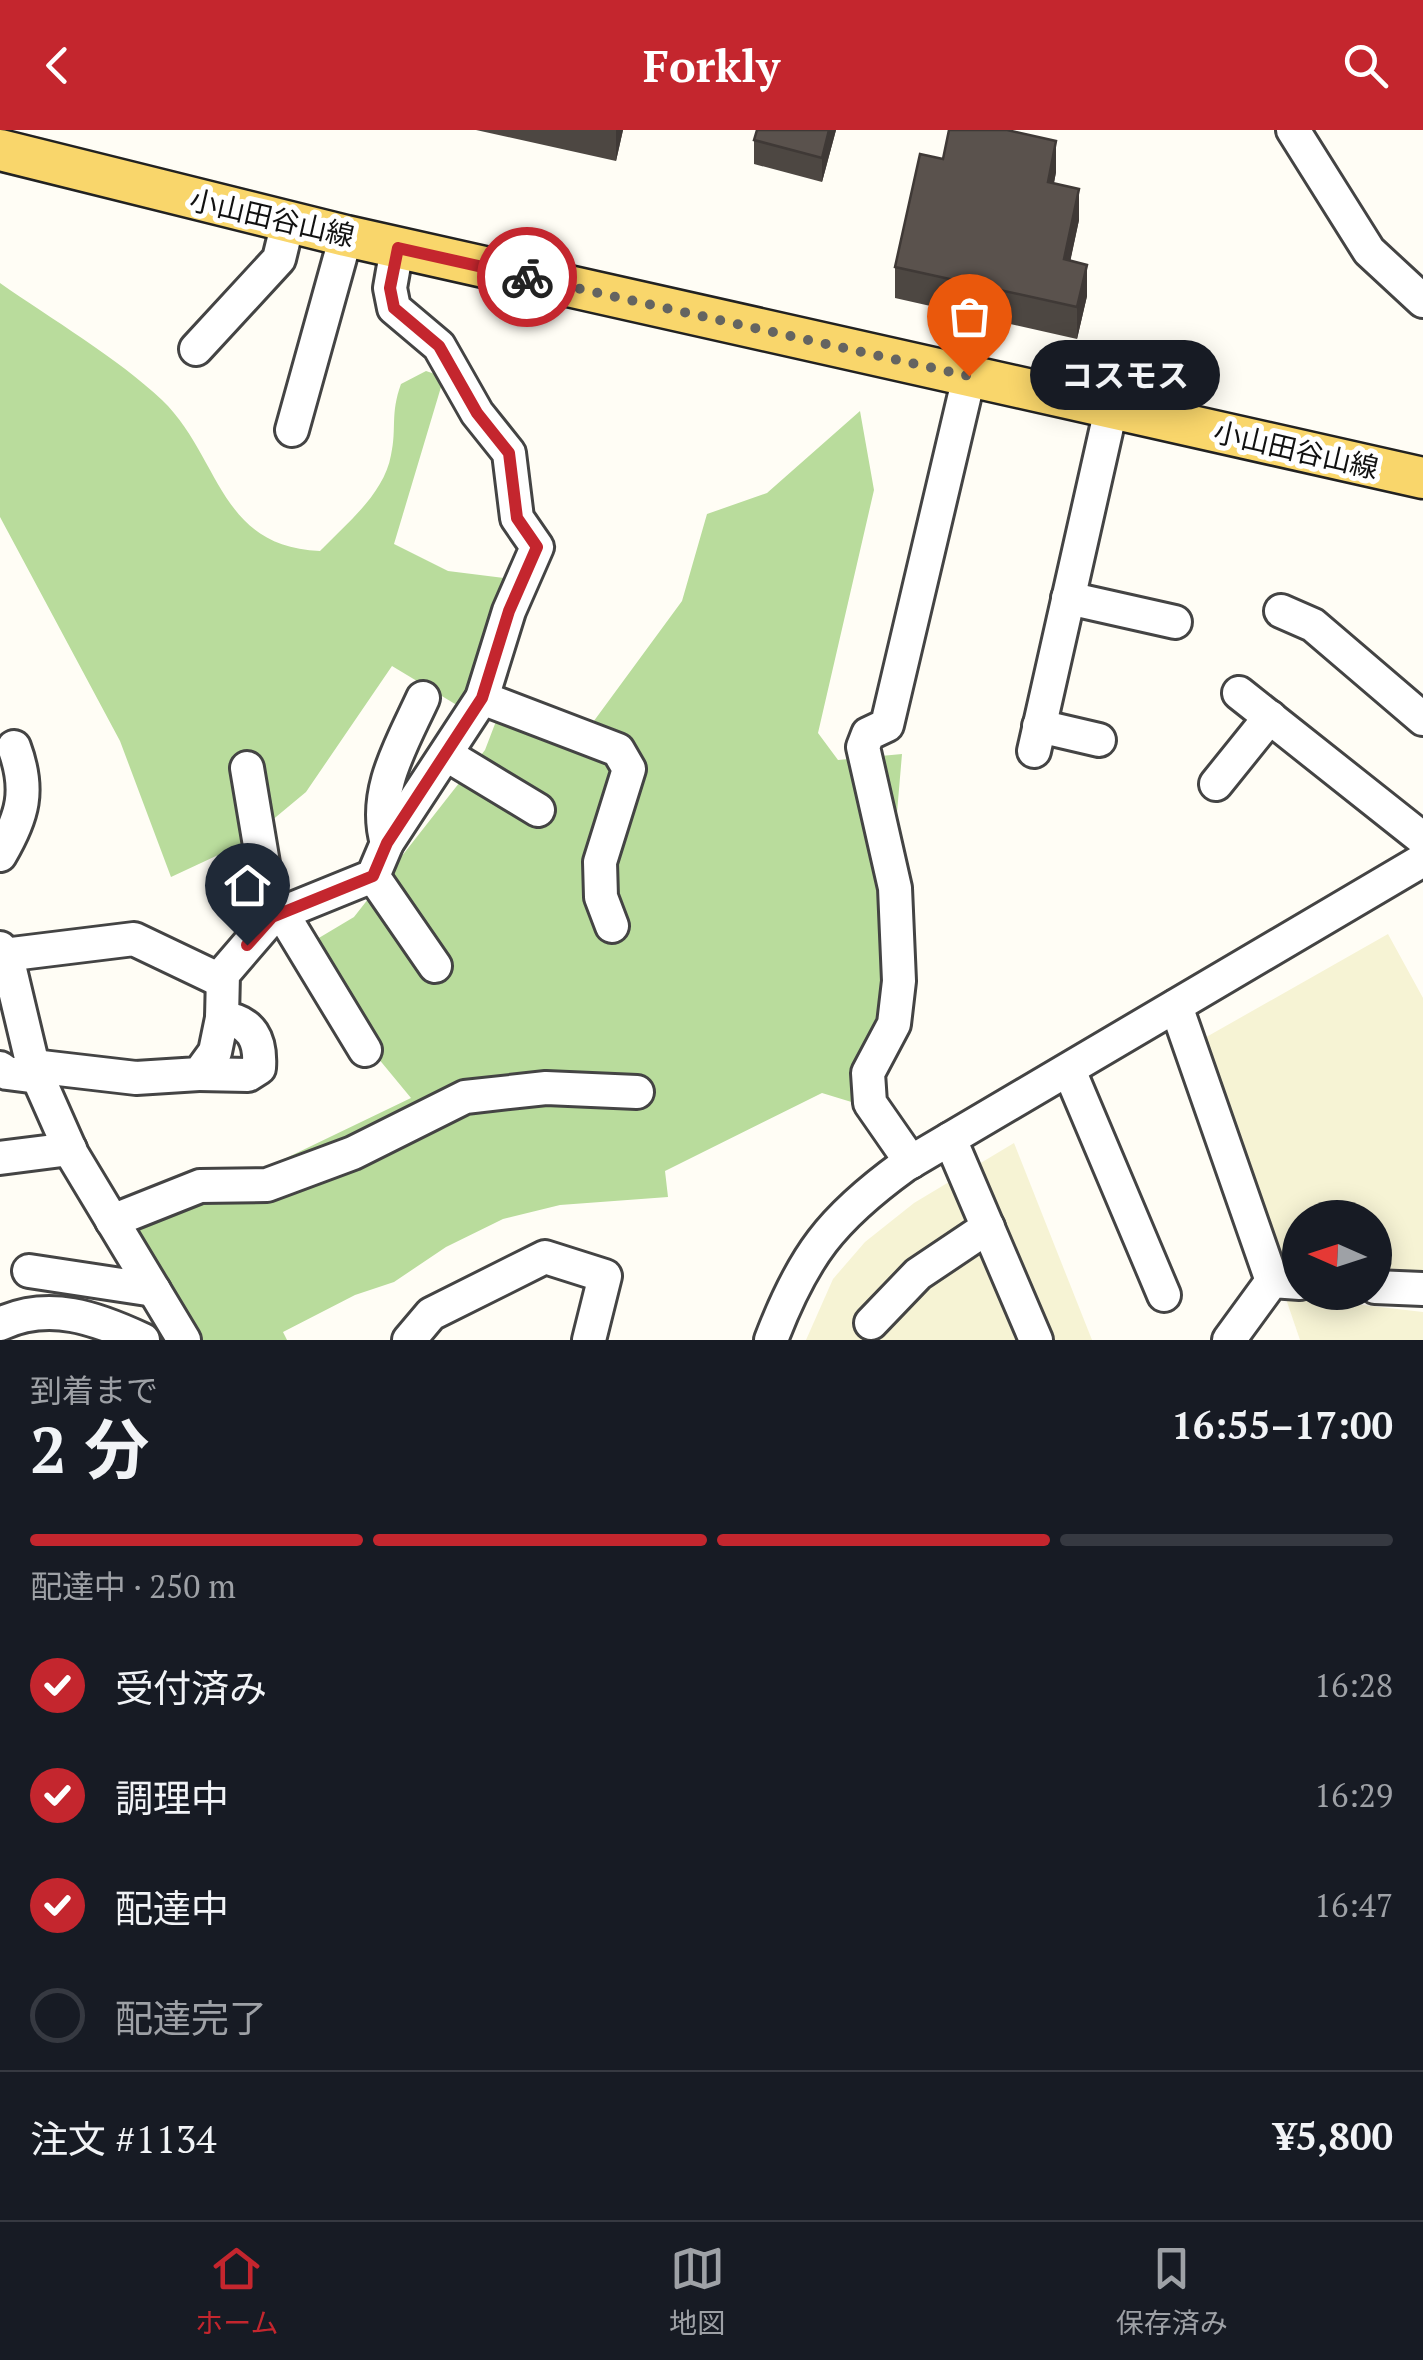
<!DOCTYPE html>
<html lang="ja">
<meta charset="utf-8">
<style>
:root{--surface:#171b24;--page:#20242c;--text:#f1f3f6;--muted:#9ea1a6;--line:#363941;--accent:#c4262e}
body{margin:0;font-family:"PT Serif","Noto Sans JP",serif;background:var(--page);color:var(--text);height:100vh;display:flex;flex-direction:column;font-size:38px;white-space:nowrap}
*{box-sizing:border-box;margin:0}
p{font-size:32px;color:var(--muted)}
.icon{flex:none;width:55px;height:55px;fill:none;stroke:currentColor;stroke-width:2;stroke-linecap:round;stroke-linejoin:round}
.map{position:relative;height:1210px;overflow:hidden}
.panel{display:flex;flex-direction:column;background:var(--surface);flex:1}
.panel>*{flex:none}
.needle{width:65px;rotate:273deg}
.tools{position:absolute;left:1282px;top:1070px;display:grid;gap:20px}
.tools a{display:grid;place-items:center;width:110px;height:110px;border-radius:50%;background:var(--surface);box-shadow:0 5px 25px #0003;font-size:50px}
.pin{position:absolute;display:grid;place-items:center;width:85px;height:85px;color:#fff;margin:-102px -42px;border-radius:50% 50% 50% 0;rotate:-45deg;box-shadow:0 0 10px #0007}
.pin .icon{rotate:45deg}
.courier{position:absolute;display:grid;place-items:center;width:100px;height:100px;margin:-50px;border:8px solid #c4262e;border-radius:50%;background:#fff;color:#222;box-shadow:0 2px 12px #0007}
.bubble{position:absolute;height:70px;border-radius:35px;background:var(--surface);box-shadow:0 5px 25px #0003;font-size:32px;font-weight:700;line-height:70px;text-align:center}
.overview em{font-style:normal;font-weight:700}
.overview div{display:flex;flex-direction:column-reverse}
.overview{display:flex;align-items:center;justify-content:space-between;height:170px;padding:0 30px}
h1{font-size:65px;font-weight:700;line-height:75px}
.bar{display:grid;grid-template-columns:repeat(4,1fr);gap:15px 10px;align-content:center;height:120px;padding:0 30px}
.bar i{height:12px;border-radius:8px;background:var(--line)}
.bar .current{background:var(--accent)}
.bar p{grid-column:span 4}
.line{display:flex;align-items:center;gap:25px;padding:0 30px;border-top:2px solid var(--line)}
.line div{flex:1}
ol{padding:0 30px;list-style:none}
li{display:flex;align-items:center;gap:30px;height:110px}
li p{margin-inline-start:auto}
li .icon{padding:10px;border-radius:50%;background:var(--accent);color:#fff;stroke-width:4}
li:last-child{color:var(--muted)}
li i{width:55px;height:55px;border:5px solid var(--line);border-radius:50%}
header{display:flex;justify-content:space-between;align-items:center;height:130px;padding:0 30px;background:var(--accent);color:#fff;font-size:45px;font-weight:700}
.tab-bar{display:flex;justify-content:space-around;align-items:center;height:140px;border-top:2px solid var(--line);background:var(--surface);font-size:28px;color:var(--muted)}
.tab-bar a{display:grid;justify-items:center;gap:5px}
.tab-bar .current{color:var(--accent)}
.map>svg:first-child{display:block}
.farmland{fill:#f6f3d4}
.forest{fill:#b9dc9c}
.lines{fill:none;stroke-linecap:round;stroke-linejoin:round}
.minor-casing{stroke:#444;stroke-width:38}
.major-casing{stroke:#222;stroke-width:45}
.minor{stroke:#fff;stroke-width:32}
.major{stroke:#f9d66b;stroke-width:40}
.wall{fill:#4d4742}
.shaded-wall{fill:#3f3936}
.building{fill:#5a524d;stroke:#3f3936;stroke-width:2.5}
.done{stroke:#646461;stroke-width:10;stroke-dasharray:0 18}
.route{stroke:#c4262e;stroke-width:12}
.labels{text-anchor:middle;stroke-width:10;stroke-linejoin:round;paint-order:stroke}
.street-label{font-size:28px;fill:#111;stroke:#fff}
</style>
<header><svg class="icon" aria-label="back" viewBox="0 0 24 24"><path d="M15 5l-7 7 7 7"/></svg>Forkly<svg class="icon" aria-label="search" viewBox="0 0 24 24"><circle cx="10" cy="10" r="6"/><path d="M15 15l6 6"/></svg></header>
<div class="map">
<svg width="1423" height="1210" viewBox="0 0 1423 1210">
<rect width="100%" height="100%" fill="#fffdf5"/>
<!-- farmland -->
<g class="farmland">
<polygon points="1388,804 1423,868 1423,1148 1375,1143 1375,1088 1300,1088 1300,1134 1274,1131 1194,914"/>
<polygon points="1014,1013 1092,1210 806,1210 833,1149 865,1112 914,1073"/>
<polygon points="1285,1166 1423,1182 1423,1210 1300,1210"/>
</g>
<!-- forest -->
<g class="forest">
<path d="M0 153C50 188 119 229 162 270 221 327 218 417 320 421 347 393 384 364 391 325 397 298 390 284 401 254L426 241 444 247 394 414 448 441 513 449 470 583 392 536 306 662 246 712 171 747 120 611 0 387Z"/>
<polygon points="860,281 874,360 818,603 838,630 902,624 875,941 858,974 822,963 665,1041 668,1067 560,1075 503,1089 446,1117 394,1152 355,1165 283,1202 287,1210 192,1210 108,1073 230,1055 411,968 292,824 354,787 485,620 498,586 577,614 682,471 707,384 767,363"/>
</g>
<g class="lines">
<defs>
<g id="minor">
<polyline points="1293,0 1369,121 1423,171"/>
<polyline points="196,219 279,129 288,92"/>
<polyline points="292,300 346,106"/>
<polyline points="1068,468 1175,492"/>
<polyline points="1281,481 1313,495 1423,589"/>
<polyline points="1239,563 1423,709"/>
<polyline points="482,568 618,620 629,639 600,732 601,767 612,796"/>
<polyline points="1039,596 1099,610"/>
<polyline points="1034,621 1111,279"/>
<polyline points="447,625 538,680"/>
<polyline points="247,638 272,787"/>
<polyline points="1216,654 1270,587"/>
<path d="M387 713C372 662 402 614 423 568"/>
<path d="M0 725C23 686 30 660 14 617"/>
<polyline points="373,746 435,836"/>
<polyline points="282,783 365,920"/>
<polyline points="0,818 8,831 33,936 72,1024 184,1210"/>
<polyline points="4,825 134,809 222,851"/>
<polyline points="1176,876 1272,1151"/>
<polyline points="33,936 136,948 199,944 215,922 222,888 223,844 272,787 373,746 387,713 482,568 509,481 537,417 517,388 509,323 477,283 439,216 394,178 390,158 397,118"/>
<polyline points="0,938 7,943 38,947"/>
<polyline points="1069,940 1164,1165"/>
<path d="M199 944 248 945 259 938C261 910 252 891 222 888"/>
<polyline points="950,1009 1036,1210"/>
<polyline points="0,1028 70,1019"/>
<polyline points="911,1032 870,973 868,943 894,894 899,851 895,758 863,617 868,604 887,595 969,247"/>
<polyline points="112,1091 200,1056 267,1055 353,1023 465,967 546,958 637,962"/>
<polyline points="29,1141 154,1160"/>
<polyline points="1375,1157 1423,1159"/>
<polyline points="871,1193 918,1144 988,1097"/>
<path d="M0 1194C49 1171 96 1188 143 1210"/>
<polyline points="409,1210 431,1184 545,1127 605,1146 589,1210"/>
<path d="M771 1210C803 1126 831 1089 904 1036L1423 730"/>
<polyline points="1229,1210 1272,1151 1300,1153"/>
</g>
<polyline id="major" points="0,20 346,106 1423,348"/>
</defs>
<!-- minor casing -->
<use href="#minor" class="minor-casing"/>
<!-- major casing -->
<use href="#major" class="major-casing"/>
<!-- minor -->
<use href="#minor" class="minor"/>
<!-- major -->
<use href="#major" class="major"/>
</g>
<!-- wall -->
<g class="wall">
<polygon points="476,0 623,0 616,31"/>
<polygon points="836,0 822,52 754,34 754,10"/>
<polygon points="943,29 1056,42 1054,53 1079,90 1070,131 1087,166 1077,209 895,168 895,137"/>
</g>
<!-- shaded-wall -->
<g class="shaded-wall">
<polygon points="616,0 623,0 616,31"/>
<polygon points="829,0 836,0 822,52 822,28"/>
<polygon points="1056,11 1056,42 1048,83 1048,52"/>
<polygon points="1079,59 1079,90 1064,161 1064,129"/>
<polygon points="1087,135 1087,166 1077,209 1077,177"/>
</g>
<!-- building -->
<g class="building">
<polygon points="757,0 829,0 822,28 754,10"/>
<polygon points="949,0 1007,0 1056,11 1048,52 1079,59 1064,129 1087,135 1077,177 895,137 920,24 943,29"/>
</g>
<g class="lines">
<!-- done -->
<polyline class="done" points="527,147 969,246"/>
<!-- route -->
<polyline class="route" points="247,815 272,787 373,746 387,713 482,568 509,481 537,417 517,388 509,323 477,283 439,216 394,178 390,158 398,118 527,147"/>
</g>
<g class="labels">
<!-- street labels -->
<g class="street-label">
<text transform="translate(272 88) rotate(13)" y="10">小山田谷山線</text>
<text transform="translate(1296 320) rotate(13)" y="10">小山田谷山線</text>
</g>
</g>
</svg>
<div class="tools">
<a><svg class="needle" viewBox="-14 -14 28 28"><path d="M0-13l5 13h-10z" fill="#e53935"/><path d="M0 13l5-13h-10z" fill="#9ea1a6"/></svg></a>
</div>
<div class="pin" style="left:969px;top:246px;background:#ea580c"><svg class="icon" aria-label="bag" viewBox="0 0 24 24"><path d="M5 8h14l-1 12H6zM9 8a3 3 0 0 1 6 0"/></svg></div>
<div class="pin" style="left:247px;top:815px;background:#1f2937"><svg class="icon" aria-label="home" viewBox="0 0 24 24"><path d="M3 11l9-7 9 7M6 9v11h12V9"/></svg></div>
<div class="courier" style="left:527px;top:147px"><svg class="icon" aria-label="bike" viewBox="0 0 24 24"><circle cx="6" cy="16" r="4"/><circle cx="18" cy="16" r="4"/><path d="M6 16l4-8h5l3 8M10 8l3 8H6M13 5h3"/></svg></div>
<div class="bubble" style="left:1030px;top:210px;width:190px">コスモス</div>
</div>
<section class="panel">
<div class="overview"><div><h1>2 分</h1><p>到着まで</p></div><em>16:55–17:00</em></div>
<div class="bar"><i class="current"></i><i class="current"></i><i class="current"></i><i></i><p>配達中 · 250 m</p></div>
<ol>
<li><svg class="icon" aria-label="check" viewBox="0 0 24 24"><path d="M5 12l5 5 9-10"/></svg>受付済み<p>16:28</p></li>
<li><svg class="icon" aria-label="check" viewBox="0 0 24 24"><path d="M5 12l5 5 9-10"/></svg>調理中<p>16:29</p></li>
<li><svg class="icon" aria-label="check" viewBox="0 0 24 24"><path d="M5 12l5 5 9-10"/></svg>配達中<p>16:47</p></li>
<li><i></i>配達完了</li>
</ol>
<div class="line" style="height:130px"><div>注文 #1134</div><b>¥5,800</b></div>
</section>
<nav class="tab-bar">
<a class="current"><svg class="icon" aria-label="home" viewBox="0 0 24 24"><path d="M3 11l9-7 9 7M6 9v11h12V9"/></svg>ホーム</a>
<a><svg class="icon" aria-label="map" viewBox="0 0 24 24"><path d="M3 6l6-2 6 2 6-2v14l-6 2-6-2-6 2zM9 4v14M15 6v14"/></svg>地図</a>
<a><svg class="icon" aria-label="saved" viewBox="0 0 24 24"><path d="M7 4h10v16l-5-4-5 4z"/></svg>保存済み</a>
</nav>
